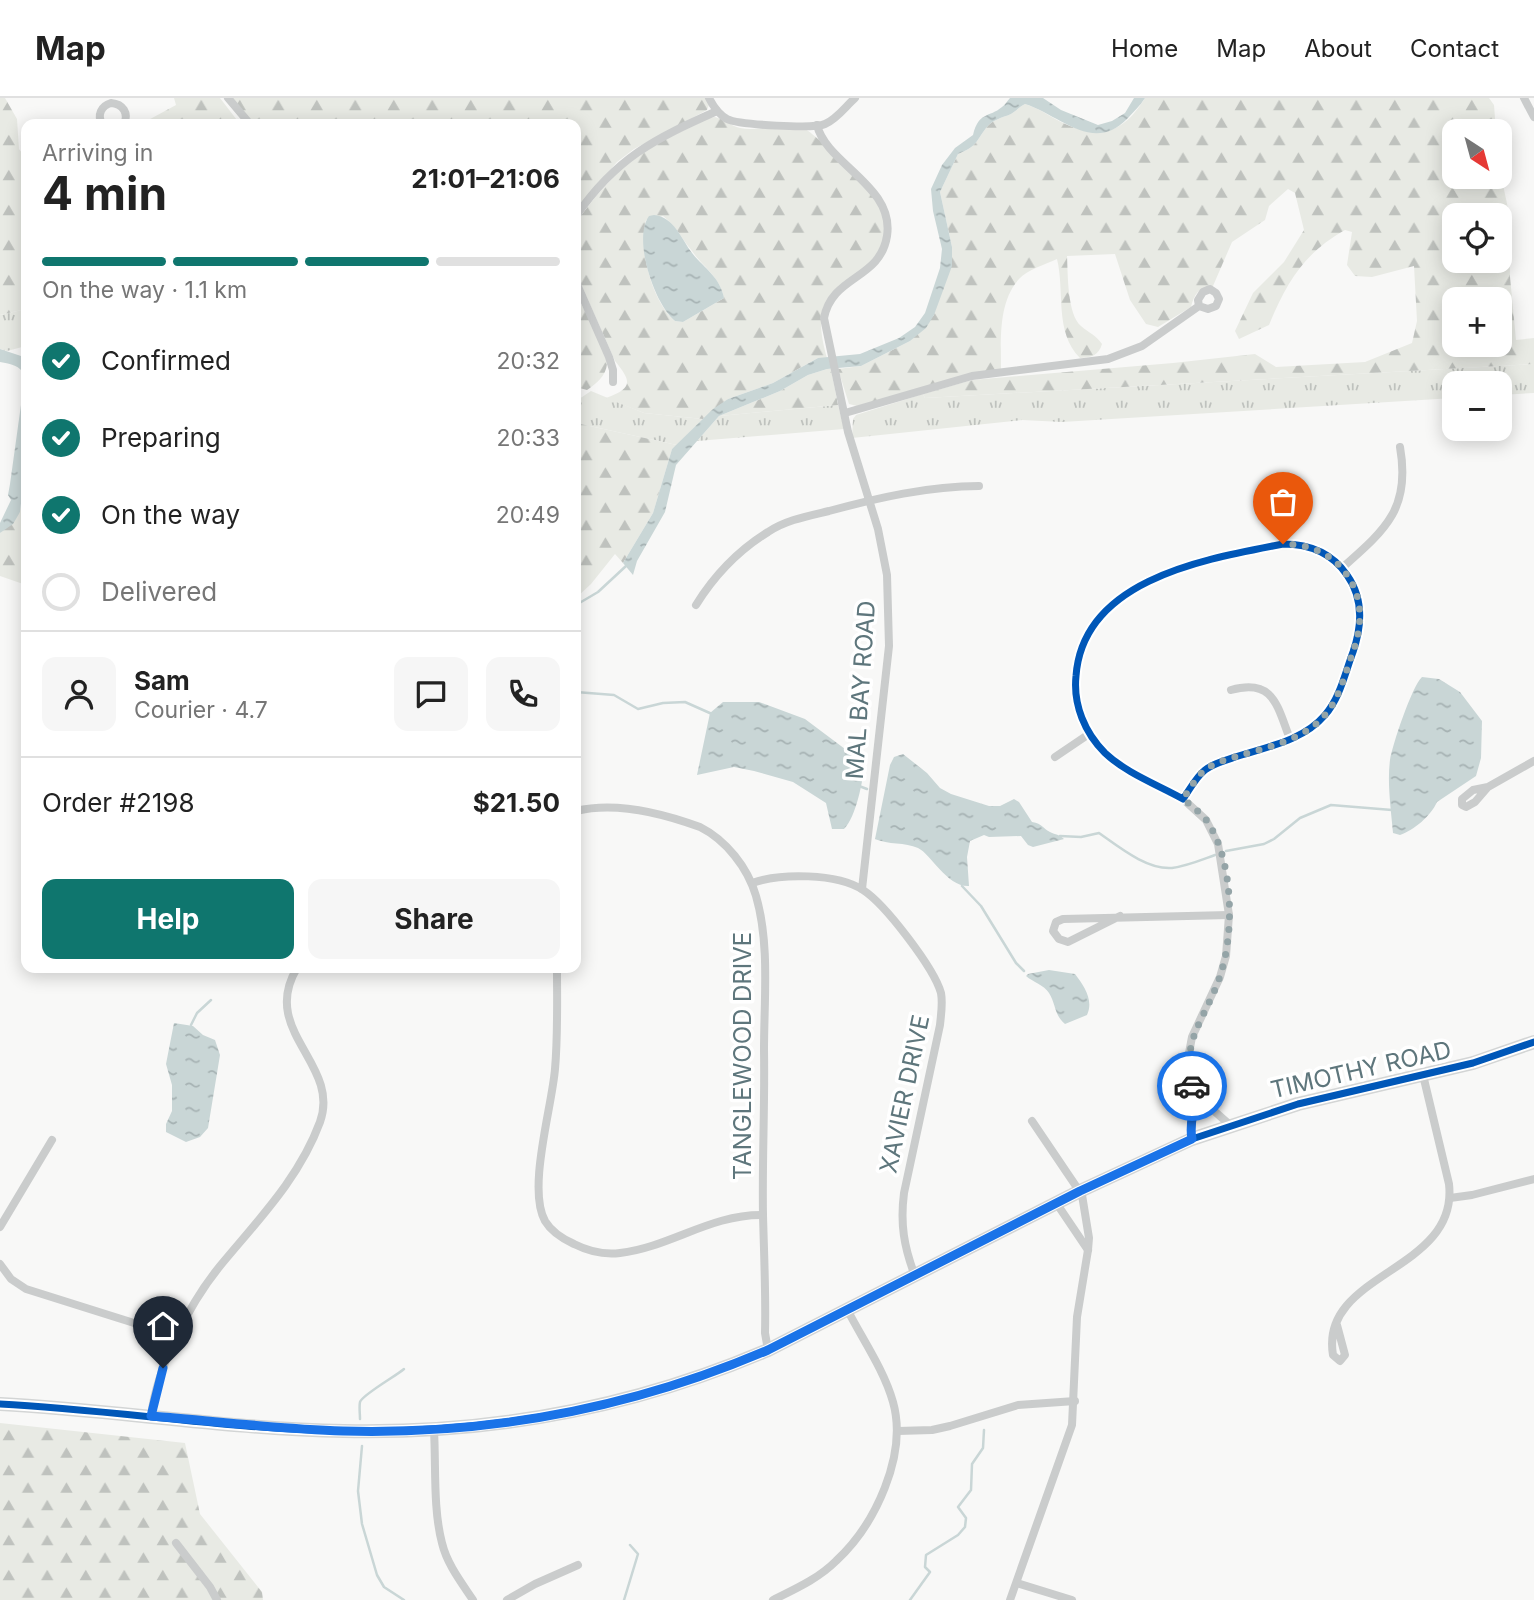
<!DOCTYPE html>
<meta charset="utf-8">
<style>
:root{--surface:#fff;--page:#f6f6f6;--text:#222;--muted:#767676;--line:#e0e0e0;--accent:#0f766e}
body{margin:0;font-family:Inter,sans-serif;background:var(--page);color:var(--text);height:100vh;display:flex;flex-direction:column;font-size:26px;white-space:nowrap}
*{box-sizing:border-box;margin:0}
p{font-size:23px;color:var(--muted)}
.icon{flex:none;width:38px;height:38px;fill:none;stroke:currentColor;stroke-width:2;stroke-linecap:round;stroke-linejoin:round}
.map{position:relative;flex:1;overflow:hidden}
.details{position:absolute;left:21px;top:21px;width:560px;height:854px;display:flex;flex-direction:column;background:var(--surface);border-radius:14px;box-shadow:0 4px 18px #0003}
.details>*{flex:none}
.needle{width:46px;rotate:144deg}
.buttons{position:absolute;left:1442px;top:21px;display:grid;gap:14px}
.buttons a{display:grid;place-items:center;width:70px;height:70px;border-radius:14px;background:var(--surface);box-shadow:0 4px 18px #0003;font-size:35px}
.pin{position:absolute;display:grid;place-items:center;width:60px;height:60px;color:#fff;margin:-72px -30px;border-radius:50% 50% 50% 0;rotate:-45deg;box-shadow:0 0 7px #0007}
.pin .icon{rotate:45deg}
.courier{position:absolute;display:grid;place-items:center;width:70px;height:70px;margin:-35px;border:5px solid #1a73e8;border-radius:50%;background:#fff;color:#222;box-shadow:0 2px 9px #0007}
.overview em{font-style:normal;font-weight:700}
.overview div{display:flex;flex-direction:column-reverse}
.overview{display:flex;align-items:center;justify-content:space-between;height:119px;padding:0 21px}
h1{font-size:46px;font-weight:700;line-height:52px}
.bar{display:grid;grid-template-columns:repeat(4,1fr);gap:10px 7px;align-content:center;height:84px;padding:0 21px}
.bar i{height:9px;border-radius:5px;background:var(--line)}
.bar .on{background:var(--accent)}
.bar p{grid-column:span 4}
.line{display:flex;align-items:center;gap:18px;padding:0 21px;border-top:2px solid var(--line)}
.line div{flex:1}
.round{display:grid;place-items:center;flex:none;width:74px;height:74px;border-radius:14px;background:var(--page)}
ol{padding:0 21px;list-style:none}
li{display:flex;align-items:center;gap:21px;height:77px}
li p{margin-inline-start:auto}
li .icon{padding:7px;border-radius:50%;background:var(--accent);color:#fff;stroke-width:4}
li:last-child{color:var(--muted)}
li i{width:38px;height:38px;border:4px solid var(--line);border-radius:50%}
.cta{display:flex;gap:14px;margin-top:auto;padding:14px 21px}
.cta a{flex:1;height:80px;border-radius:14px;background:var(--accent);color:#fff;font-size:28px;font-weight:700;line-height:80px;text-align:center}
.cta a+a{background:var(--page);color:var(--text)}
header{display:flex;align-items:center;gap:42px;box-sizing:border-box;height:98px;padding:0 35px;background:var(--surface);border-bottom:2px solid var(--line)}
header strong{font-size:33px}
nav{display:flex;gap:38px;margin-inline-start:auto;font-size:24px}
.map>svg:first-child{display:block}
.grass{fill:url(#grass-tufts)}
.forest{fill:url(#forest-firs);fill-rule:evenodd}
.water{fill:url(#water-ripples)}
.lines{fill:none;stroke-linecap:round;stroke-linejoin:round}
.stream{stroke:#c9d6d6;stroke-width:2.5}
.secondary-casing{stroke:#d3d5d5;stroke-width:14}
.minor{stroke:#cacccc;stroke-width:8}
.secondary{stroke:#dfe0e0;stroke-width:10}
.cycleway-casing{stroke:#fff;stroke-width:11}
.cycleway{stroke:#0057b8;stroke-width:7}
.done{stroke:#94a4a7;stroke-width:7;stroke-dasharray:0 12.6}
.route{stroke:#1a73e8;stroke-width:9}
.labels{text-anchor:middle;stroke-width:7;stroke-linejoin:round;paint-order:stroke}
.street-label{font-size:24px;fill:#5e767c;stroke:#fff}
</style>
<header>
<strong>Map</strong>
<nav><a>Home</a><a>Map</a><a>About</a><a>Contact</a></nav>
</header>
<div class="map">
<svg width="1534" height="1502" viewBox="0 0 1534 1502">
<defs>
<pattern id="grass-tufts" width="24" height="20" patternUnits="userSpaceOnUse" patternTransform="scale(1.75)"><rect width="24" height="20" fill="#e8eae4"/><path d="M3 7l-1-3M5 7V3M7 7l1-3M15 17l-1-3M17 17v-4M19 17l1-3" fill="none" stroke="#bfc2be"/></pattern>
<pattern id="forest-firs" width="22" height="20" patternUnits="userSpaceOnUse" patternTransform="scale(1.75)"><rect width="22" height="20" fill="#e8eae4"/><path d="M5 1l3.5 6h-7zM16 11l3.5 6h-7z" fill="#bfc2be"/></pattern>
<pattern id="water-ripples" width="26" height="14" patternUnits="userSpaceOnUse" patternTransform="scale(1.75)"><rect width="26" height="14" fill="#c9d6d6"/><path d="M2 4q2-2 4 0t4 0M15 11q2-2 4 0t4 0" fill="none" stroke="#a6b2b3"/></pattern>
</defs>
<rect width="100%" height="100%" fill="#f8f8f7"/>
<!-- grass -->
<g class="grass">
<polygon points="26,211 26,248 7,253 0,251 0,217"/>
<polygon points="1534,266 1534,295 1500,297 1500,285 1454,285 1454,300 1062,324 1022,322 852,340 853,321 856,317 923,296 925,300"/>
<polygon points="591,293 644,315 703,321 677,347 576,325 576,303"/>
<polygon points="838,307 844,331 697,343 719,318"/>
</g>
<!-- forest -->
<g class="forest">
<polygon points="0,0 5,0 17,21 19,51 26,60 26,211 0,217"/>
<polygon points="174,0 220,0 240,26 141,26 176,7"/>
<polygon points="230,0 706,0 709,7 707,12 634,51 617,64 576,111 576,26 254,26"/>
<path d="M1145 0H1489L1494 7 1496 33H1454V79H1500V73L1509 115 1510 179 1516 242 1534 240V266L925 300 923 296 972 282 1173 265 1255 256 1276 269 1365 264 1412 245 1417 223 1414 168 1372 179 1355 178 1347 167 1352 134 1345 132C1304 155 1287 184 1269 227L1239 241 1235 233 1253 195 1284 164 1304 132 1295 95 1288 91 1269 108 1265 122 1232 144 1213 188C1199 189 1194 196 1191 209L1158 229 1146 226 1130 202 1115 156 1067 158C1068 176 1067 216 1081 228 1089 235 1096 237 1102 246 1099 257 1091 260 1080 260 1054 234 1065 193 1057 161 1046 166 1027 172 1019 181 998 204 1001 242 1001 271L857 308 849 306 838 271 861 268 910 243 934 217 952 149 940 94 958 56C977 48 975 45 986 30 993 21 1002 20 1011 16 1016 13 1019 9 1025 6 1042 11 1054 22 1070 28 1105 42 1126 31 1145 0ZM1454 117H1500V163H1454ZM1454 201H1500V247H1454Z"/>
<path d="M715 19C724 21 731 28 740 30 760 34 784 23 803 30 818 36 874 96 881 111 884 118 887 134 884 142 863 195 802 175 827 260H818L773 285 728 301 703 321 644 315 606 300C634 290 631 283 615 263L576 175V124L597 97 624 68 644 52 709 20ZM663 118C676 128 682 141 692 153 703 169 720 179 724 200L683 224 675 223C652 204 638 150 646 122Z"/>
<path d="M576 195C582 209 608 254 607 266 606 278 596 286 587 292L576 289Z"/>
<polygon points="827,271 831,271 838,307 719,318 780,293 808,277"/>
<polygon points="576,325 677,347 672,351 653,415 623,465 615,456 591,486 576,500"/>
<polygon points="26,363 26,487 0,478 0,435 20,414"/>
<polygon points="0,1325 185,1345 200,1416 262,1494 263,1502 0,1502"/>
</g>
<!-- water -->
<g class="water">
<path d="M1010 0H1043L1061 12 1098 27 1112 23 1125 15 1134 0H1145C1140 8 1133 14 1127 21 1093 56 1060 17 1025 6 1019 9 1016 13 1011 16 1002 20 993 21 986 30 975 45 977 48 958 56L940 94 952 149V168L934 217 926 230 910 243 861 268 827 271 808 277 780 293 719 318 676 367 665 414 637 463 633 477 623 465 653 415 672 351 713 311 728 301 773 285 818 260 860 256 899 240 915 229 925 215 940 170 942 151 933 113 931 91 942 67 955 50 973 37C979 13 989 20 1002 9 1005 7 1007 3 1010 0Z"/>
<path d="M654 117C674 119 681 140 692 155 704 170 720 179 724 200L683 224 675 223C655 207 632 141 649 118Z"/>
<path d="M0 251 21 258 26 257V363L20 414 13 426 0 435V425L11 402 8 397 10 386 25 278C20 267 11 266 0 264Z"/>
<path d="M1422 579 1439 581 1460 594 1482 623 1481 660 1476 678 1437 704C1431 718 1414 732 1400 737L1393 735C1391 712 1387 685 1390 662 1392 648 1412 588 1422 579Z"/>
<path d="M723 604H759L805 621 845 651 865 660C864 678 857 718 844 731H832L826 705 793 684 754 673 734 669 697 677 710 615Z"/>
<path d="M903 656 927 675 940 690 951 696 989 708H1000L1014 701 1019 704 1032 724C1043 726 1042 730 1050 734 1056 737 1059 736 1064 741L1033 749 1028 747 1021 738 989 739 984 737 970 743 967 759 969 788C947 789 931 756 918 750 905 744 888 747 875 741L890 667 894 659Z"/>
<path d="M1049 872 1075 876C1084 888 1094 902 1087 917L1065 926C1054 917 1056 906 1049 895 1044 887 1033 884 1026 878L1028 876Z"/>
<polygon points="174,925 193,928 203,937 215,942 220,957 208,1030 200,1039 186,1044 166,1034 166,1026 172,1013 172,987 166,966"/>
</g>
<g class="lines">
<!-- stream -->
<g class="stream">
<polyline points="576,507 598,494 626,468"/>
<polyline points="576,594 614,597 638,611 663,605 685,604 712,616"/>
<polyline points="859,688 867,691"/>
<path d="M1060 738 1081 739 1099 735C1119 749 1147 772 1172 770 1187 768 1201 762 1215 757"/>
<polyline points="1226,753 1264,746 1274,741 1300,720 1331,707 1392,712"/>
<polyline points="962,788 981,808 1016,865 1024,873"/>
<polyline points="191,927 197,915 211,902"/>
<path d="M360 1321C360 1316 359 1309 360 1304 362 1297 396 1278 404 1271"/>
<polyline points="362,1348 358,1393 362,1426 377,1477 384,1489 404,1502"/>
<polyline points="624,1502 638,1456 630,1447"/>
<polyline points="910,1502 930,1474 925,1469 926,1457 958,1437 965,1429 966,1420 958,1409 971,1392 972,1366 983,1350 984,1332"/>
</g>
<defs>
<path id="secondary" d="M0 1306C115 1312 229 1331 344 1333 491 1336 633 1310 768 1252L1080 1093 1192 1041 1298 1006 1473 965 1534 944"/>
</defs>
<!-- secondary casing -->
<use href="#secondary" class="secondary-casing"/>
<!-- minor -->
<g class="minor">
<polyline points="228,0 250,26"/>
<path d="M709 0C713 8 718 16 727 21 739 27 814 31 825 26 837 21 846 8 855 0"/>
<polyline points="1524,0 1534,19"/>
<path d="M102 26C97 17 101 8 111 5 123 6 129 15 124 26"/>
<path d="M817 27C826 66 895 88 887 138 880 182 832 177 824 220L848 334 878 431 887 477 889 548 862 791"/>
<path d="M576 118C616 60 654 41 717 13"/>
<polyline points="576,184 609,259 613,272 613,284"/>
<polyline points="845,315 972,278 1108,261 1142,248 1199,208 1208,211 1216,208 1219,201 1216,195 1210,191 1203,194 1198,202 1199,208"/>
<path d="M1283 446C1309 446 1332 455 1347 477 1364 501 1362 528 1353 554 1345 575 1340 600 1325 617 1303 643 1266 649 1235 659 1225 663 1214 665 1205 672 1196 679 1190 691 1183 701 1158 687 1126 675 1105 655 1085 635 1073 607 1076 578 1083 481 1206 461 1283 446Z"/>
<path d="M1342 470C1385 432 1411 411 1400 349"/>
<path d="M696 507C714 478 739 452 768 434 786 422 808 418 829 413 877 400 929 388 979 388"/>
<path d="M1231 592C1274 580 1277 608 1290 641"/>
<polyline points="1055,659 1089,636"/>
<polyline points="1488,689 1475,704 1466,709 1462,707 1462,701 1473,692 1488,689 1534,663"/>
<polyline points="1183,701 1206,722 1218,746 1229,817 1226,858 1220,879 1192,939 1189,955 1188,966 1195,1003 1191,1032 1192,1041"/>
<path d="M576 713C616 703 662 715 700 729 726 742 748 770 756 798 770 846 764 901 764 952 765 1007 762 1062 763 1117 764 1157 766 1196 765 1235L768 1252"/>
<path d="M752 785C780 775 837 775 863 792 885 806 934 870 941 895 943 906 941 916 940 927L904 1095C900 1126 904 1149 915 1178"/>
<polyline points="1120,818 1068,844 1059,841 1053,833 1056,824 1063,821 1229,817"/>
<path d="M557 870C557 903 558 937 555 971 552 1009 527 1091 545 1123 551 1133 563 1141 574 1146 588 1153 604 1157 620 1155 670 1149 711 1116 763 1117"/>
<polyline points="1195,996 1230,1027"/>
<polyline points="1450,1100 1472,1097 1534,1081"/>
<polyline points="1057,1106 1088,1152"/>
<polyline points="0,1129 52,1042"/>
<polyline points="0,1166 11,1181 26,1191 134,1225 176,1243"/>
<path d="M1337 1227 1345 1257 1340 1263 1333 1257C1319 1174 1459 1174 1449 1086L1423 977"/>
<path d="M151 1318C157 1269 189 1206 220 1168 257 1123 299 1081 320 1024 341 966 259 933 297 870"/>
<path d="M434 1332C436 1368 433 1411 442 1445 447 1466 461 1484 473 1502"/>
<polyline points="898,1333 932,1332 950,1328 1018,1307 1075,1303"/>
<polyline points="176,1445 210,1489 217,1502"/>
<polyline points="1017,1485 1072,1502"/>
<polyline points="507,1502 535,1486 578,1467"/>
<path d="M773 1502C795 1491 818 1481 836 1463 875 1427 908 1357 893 1304 884 1272 863 1242 848 1213"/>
<polyline points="1010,1502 1072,1327 1077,1219 1088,1152 1089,1140 1082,1097 1032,1023"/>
</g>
<!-- secondary -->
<use href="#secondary" class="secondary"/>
<defs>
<g id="cycleway">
<path d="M1283 446C1309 446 1332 455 1347 477 1364 501 1362 528 1353 554 1345 575 1340 600 1325 617 1303 643 1266 649 1235 659 1225 663 1214 665 1205 672 1196 679 1190 691 1183 701 1158 687 1126 675 1105 655 1085 635 1073 607 1076 578 1083 481 1206 461 1283 446Z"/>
<path d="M0 1306C115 1312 229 1331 344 1333 491 1336 633 1310 768 1252L1080 1093 1192 1041 1298 1006 1473 965 1534 944"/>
</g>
</defs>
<!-- cycleway casing -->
<use href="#cycleway" class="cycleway-casing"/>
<!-- cycleway -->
<use href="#cycleway" class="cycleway"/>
</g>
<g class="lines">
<!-- done -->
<path class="done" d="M1192 988C1181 942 1205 921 1219 881 1235 837 1234 763 1207 723 1200 714 1192 708 1183 701 1190 691 1196 679 1205 672 1214 665 1225 662 1235 659 1266 649 1303 643 1325 617 1340 600 1345 575 1353 554 1362 528 1364 501 1347 477 1332 455 1309 446 1283 446"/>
<!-- route -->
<path class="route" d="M163 1270 151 1318C215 1323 279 1331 343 1333 490 1337 633 1310 768 1252L1080 1093 1192 1041C1188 1023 1198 1006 1192 988"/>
</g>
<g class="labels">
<!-- street labels -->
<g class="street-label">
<text transform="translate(861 592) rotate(-86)" y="8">MAL BAY ROAD</text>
<text transform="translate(743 958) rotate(-90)" y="8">TANGLEWOOD DRIVE</text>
<text transform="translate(1361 972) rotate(-13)" y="8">TIMOTHY ROAD</text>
<text transform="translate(905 996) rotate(-78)" y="8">XAVIER DRIVE</text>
</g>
</g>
</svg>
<div class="buttons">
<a><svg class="needle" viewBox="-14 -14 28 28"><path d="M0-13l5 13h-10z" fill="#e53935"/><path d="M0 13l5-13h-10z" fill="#767676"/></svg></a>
<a><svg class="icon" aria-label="locate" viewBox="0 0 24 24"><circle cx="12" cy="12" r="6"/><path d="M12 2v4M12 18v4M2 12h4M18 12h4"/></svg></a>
<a>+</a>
<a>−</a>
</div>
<div class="pin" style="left:1283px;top:446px;background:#ea580c"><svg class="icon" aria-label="bag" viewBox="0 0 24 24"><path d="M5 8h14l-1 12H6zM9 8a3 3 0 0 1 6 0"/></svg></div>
<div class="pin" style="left:163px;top:1270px;background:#1f2937"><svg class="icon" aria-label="home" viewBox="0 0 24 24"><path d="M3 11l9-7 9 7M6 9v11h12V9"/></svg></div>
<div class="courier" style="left:1192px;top:988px"><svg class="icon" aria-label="car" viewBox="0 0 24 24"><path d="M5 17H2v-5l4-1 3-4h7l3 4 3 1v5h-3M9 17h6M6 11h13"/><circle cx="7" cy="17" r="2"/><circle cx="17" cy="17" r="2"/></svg></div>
<section class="details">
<div class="overview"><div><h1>4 min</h1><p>Arriving in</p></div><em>21:01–21:06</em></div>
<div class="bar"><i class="on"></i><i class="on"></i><i class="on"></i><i></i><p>On the way · 1.1 km</p></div>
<ol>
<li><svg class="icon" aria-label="check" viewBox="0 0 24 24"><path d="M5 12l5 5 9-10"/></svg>Confirmed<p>20:32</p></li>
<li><svg class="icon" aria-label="check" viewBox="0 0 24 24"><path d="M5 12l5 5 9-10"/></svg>Preparing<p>20:33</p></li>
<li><svg class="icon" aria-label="check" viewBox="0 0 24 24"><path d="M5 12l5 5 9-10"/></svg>On the way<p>20:49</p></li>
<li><i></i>Delivered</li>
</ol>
<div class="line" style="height:126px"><a class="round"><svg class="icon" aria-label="person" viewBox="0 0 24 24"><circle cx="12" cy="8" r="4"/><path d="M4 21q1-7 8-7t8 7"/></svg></a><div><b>Sam</b><p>Courier · 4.7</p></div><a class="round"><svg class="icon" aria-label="chat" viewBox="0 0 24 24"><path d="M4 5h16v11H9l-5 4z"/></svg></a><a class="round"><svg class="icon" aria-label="phone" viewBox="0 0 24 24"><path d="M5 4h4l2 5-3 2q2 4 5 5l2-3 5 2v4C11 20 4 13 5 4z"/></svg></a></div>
<div class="line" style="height:91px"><div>Order #2198</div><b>$21.50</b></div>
<div class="cta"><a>Help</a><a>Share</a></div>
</section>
</div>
